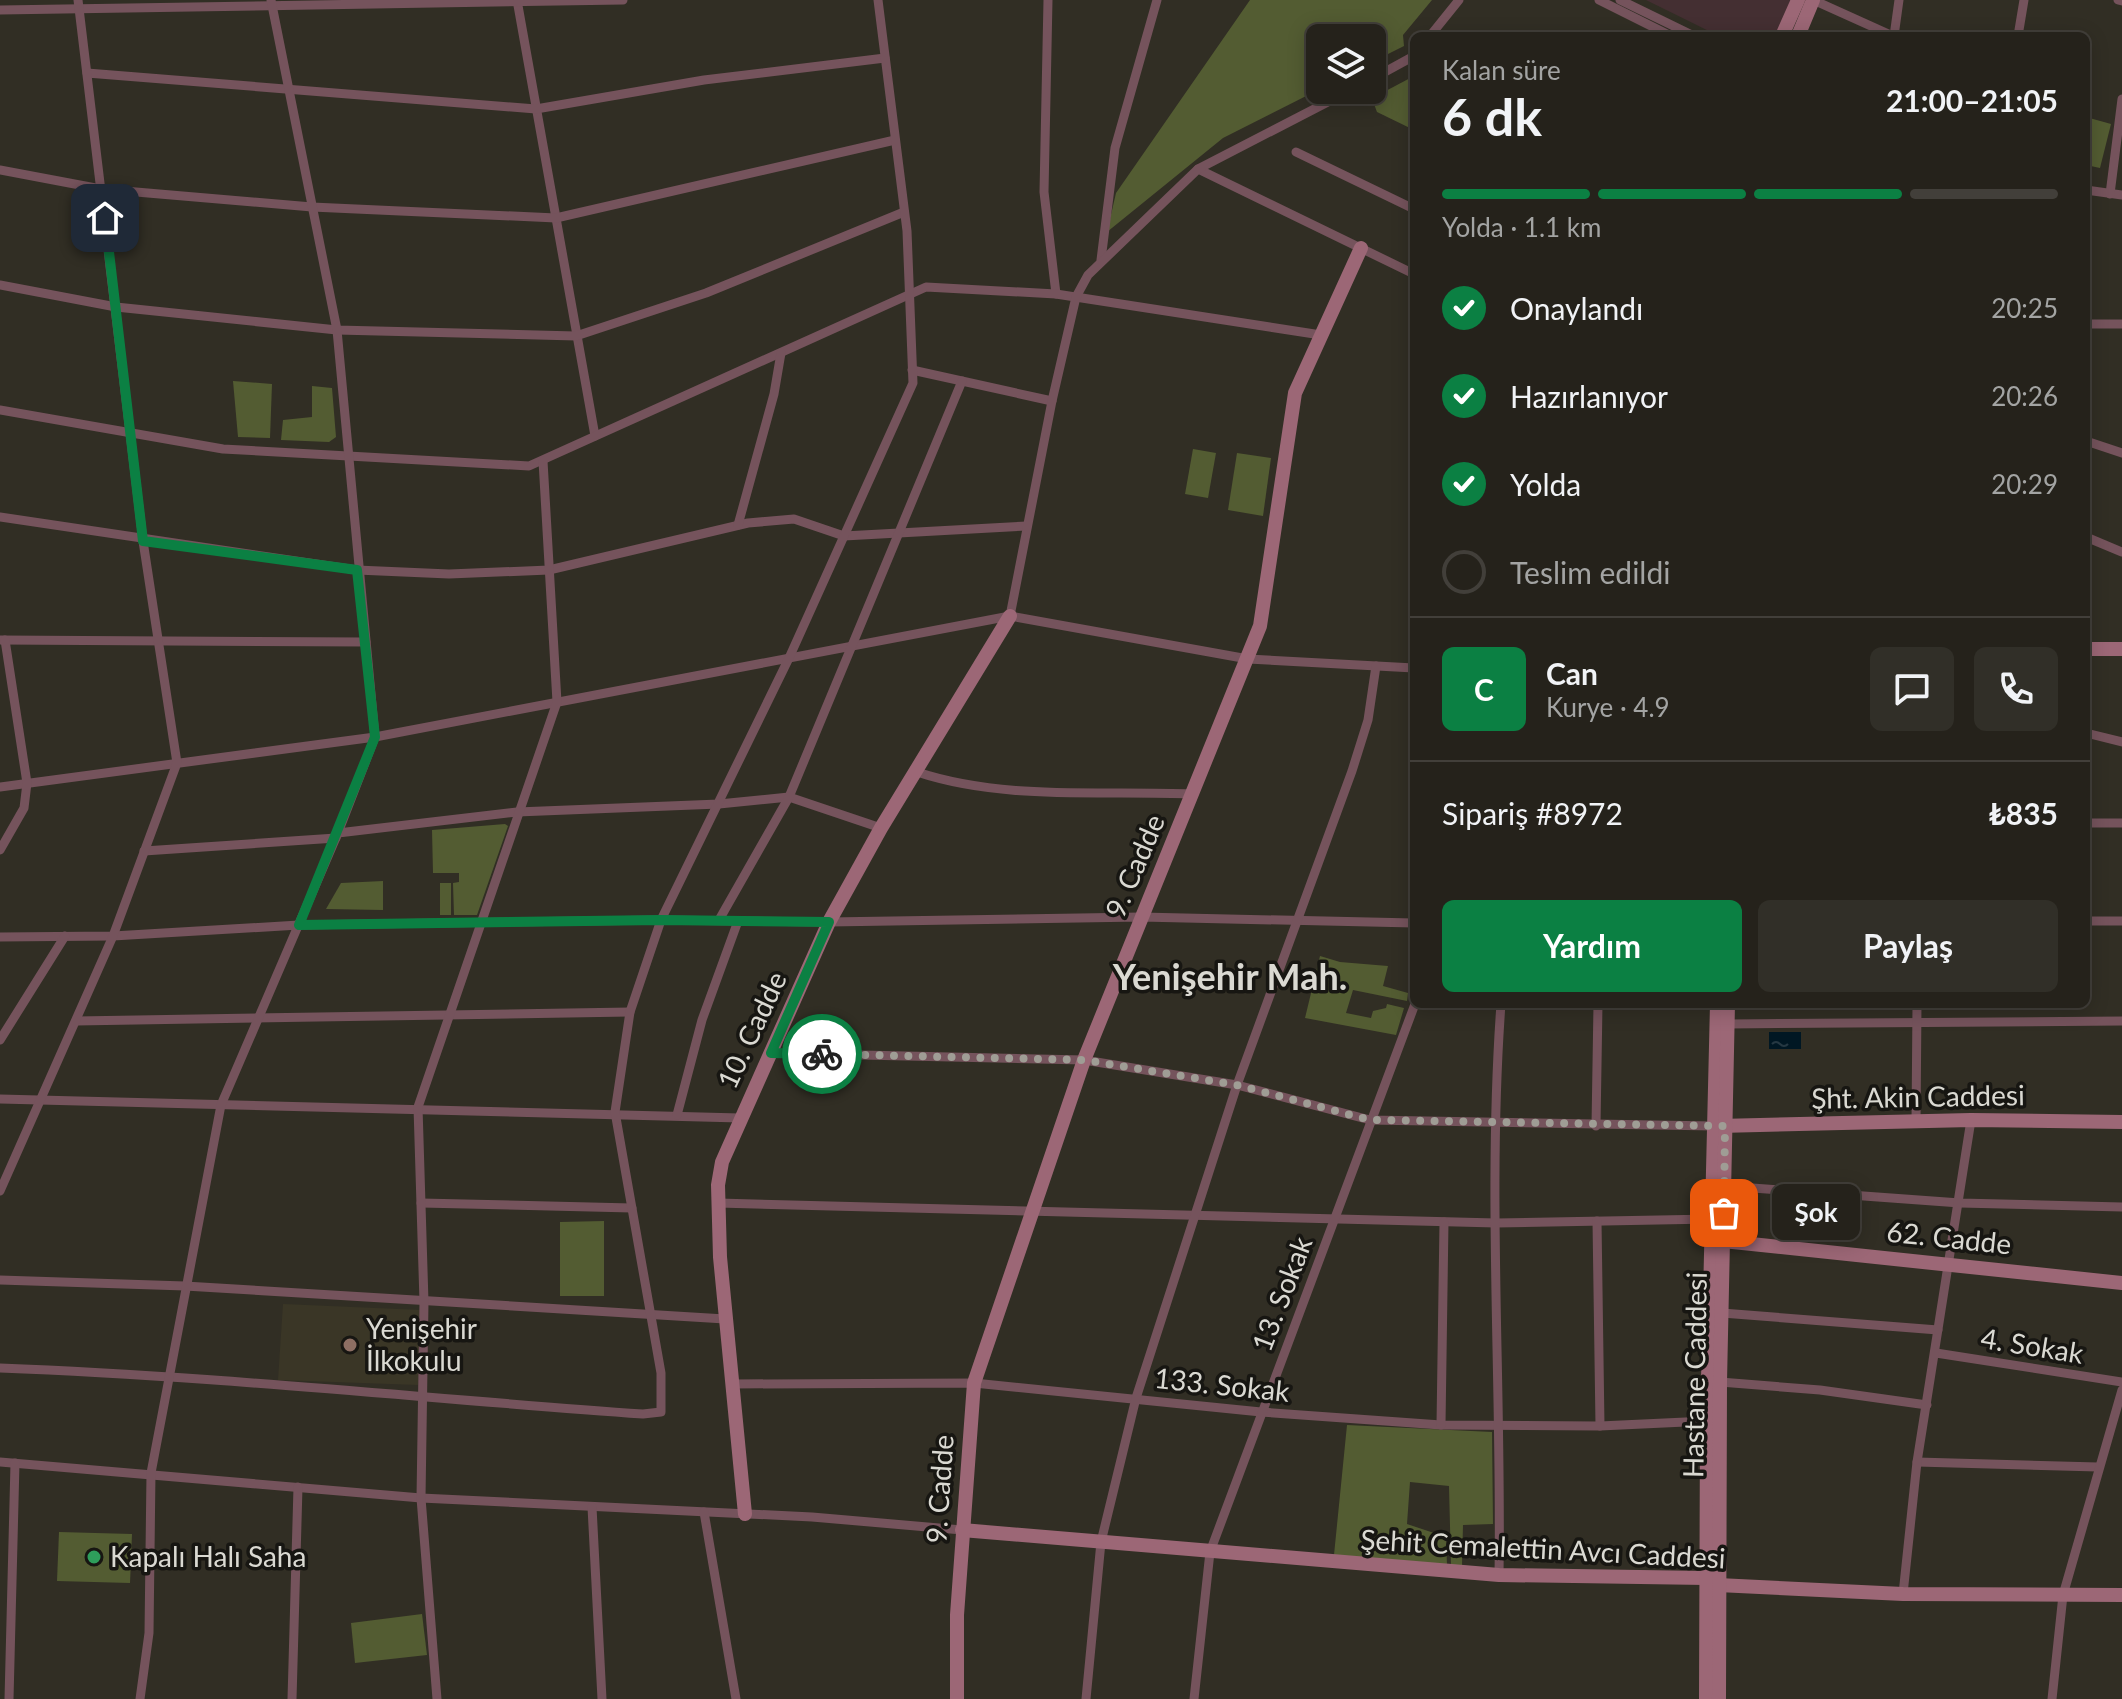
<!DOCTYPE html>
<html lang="tr">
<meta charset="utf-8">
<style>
:root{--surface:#25221b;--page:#312f28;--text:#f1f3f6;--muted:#a3a4a3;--line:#423f3a;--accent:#0b8043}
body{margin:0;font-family:Lato,sans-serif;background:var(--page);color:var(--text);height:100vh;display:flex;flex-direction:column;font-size:30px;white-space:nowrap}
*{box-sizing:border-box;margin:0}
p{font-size:26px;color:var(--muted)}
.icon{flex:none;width:44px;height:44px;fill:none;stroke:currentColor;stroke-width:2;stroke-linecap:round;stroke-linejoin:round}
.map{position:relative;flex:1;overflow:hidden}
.sheet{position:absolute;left:1410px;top:32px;width:680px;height:976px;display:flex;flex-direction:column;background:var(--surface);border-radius:12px;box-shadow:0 4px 20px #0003,0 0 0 2px var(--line)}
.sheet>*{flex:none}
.tools{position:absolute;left:1306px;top:24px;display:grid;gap:16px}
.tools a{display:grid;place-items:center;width:80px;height:80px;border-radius:12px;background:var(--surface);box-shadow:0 4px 20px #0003,0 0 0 2px var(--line);font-size:40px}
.pin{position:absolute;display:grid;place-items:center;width:68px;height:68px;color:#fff;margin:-34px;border-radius:16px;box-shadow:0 4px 12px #0006}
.courier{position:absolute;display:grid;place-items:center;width:80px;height:80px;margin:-40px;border:6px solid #0b8043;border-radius:50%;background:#fff;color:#222;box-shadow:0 2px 10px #0007}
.bubble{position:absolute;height:56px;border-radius:12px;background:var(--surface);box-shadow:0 4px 20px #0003,0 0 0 2px var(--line);font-size:26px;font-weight:700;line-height:56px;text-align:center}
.headline em{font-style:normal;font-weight:700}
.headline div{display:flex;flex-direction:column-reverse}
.headline{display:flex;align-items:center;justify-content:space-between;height:136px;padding:0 32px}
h1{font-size:52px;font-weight:700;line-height:60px}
.bar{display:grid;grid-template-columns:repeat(4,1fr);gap:12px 8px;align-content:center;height:96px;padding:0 32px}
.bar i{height:10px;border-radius:6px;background:var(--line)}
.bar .active{background:var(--accent)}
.bar p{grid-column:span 4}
.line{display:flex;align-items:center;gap:20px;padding:0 32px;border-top:2px solid var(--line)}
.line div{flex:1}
.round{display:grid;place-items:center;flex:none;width:84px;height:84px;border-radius:12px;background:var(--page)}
ol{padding:0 32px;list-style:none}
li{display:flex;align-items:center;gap:24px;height:88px}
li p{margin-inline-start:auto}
li .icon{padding:8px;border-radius:50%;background:var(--accent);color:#fff;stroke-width:4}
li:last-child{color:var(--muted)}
li i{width:44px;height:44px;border:4px solid var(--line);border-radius:50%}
.button{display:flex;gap:16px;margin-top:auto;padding:16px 32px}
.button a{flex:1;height:92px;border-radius:12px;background:var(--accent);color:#fff;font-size:32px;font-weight:700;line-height:92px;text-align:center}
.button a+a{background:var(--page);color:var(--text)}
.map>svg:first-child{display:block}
.built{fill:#3a3626}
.medical{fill:#442f32}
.green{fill:#535c32}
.water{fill:url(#water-ripples)}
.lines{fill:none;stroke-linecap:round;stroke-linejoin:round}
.street{stroke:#75535c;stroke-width:9}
.secondary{stroke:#9c6776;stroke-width:14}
.done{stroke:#9f9d95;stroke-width:8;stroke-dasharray:0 14.4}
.route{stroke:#0b8043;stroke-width:10}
.education-dot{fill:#8d6e63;stroke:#171612;stroke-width:3}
.leisure-dot{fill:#2e9e5b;stroke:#171612;stroke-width:3}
.labels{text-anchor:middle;stroke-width:7;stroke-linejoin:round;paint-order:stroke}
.street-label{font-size:28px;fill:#dad9d2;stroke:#171612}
.poi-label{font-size:28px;fill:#dad9d2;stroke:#171612;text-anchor:start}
.district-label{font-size:36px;font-weight:bold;fill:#dad9d2;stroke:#171612}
</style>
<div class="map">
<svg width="2122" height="1699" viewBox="0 0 2122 1699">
<defs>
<pattern id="water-ripples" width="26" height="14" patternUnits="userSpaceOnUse" patternTransform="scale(2)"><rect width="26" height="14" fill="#001723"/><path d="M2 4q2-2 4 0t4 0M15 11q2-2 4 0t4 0" fill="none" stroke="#253842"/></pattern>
</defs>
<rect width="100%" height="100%" fill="#312e24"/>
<!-- built -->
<polygon class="built" points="283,1304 421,1310 418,1385 278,1380"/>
<!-- medical -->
<polygon class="medical" points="1646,0 1791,0 1776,36 1719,36"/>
<!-- green -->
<g class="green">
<polygon points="1250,0 1432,0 1403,35 1404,46 1372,62 1372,38 1320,38 1320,89 1223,138 1107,232 1116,193"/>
<polygon points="1414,76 1414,130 1377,112 1374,104 1380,94"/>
<polygon points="2086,117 2111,124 2100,168 2086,165"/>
<polygon points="233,381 272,384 270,438 238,437"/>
<polygon points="312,386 332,388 336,437 329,442 281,440 283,420 312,417"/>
<polygon points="1193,449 1216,453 1208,498 1185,494"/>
<polygon points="1237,453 1271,458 1263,516 1228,510"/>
<polygon points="505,824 508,826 477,915 454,915 453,883 459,882 459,873 433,873 432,830"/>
<polygon points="383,881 383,910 326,909 341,883"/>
<rect x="440" y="883" width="11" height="32"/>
<polygon points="1320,956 1340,962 1388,966 1383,986 1408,993 1407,1001 1353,990 1346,1013 1371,1018 1373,1011 1386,1008 1387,1004 1404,1008 1396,1035 1305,1018"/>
<polygon points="604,1221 604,1296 560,1296 560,1222"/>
<polygon points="1347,1425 1492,1432 1493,1524 1463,1525 1462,1566 1451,1566 1449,1486 1410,1482 1407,1524 1446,1537 1447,1565 1334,1555"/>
<polygon points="59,1532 132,1534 130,1583 57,1581"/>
<polygon points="422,1614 427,1655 355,1663 351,1623"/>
</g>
<!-- water -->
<rect class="water" x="1769" y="1032" width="32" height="17"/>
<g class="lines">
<!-- street -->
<g class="street">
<polyline points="517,0 595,436"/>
<polyline points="1048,0 1044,192 1056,294"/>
<polyline points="1599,0 1671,36"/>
<polyline points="1620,0 1694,36"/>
<polyline points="1813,0 1893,36"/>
<polyline points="2118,0 2122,1"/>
<polyline points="0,10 623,0"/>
<polyline points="1430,36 1459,0"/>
<polyline points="1894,36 1899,0"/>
<polyline points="2018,36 2024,0"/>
<polyline points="87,73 536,109 704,80 885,58"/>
<polyline points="1372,79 1414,56"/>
<polyline points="1296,152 1414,209"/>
<polyline points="1198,169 1414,274"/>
<polyline points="0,170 101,189 312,207 556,218 895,140"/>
<polyline points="2086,190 2122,195"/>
<polyline points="2110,194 2122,99"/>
<polyline points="1101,260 1115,148 1157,0"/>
<polyline points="0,285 116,307 337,330 576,336 706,293 904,212"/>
<polyline points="2086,324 2122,324"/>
<polyline points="912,370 1052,401"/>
<polyline points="0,410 223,449 529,466 926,287 1056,294 1321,335"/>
<polyline points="2086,441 2122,453"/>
<polyline points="0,517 357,570 449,574 549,570 748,523 794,519 844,536 1027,526"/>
<polyline points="738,525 774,394 781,353"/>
<polyline points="2086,537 2122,552"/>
<polyline points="1010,616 1052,401 1076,297 1088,275 1198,169 1351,90"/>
<polyline points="0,640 366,642"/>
<polyline points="2086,733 2122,742"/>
<path d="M917 772C1005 801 1101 790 1193 794"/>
<polyline points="0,787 375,737 1010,616 1248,659 1414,668"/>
<polyline points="2086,823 2122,823"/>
<polyline points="338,833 517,812 719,804 789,797 881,828"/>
<polyline points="0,850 24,808 27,783 5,640"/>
<polyline points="144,851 336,838"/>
<polyline points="719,920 789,797 962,381"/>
<polyline points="2086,921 2122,921"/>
<polyline points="0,937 113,936 299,925 661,920 829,922 1141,917 1414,923"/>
<polyline points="76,1021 630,1012"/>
<polyline points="1728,1024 2122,1021"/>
<polyline points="0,1040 65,936"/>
<polyline points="771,1053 1084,1060 1237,1085 1370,1120 1714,1126"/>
<polyline points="0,1099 740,1118"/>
<polyline points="677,1115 702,1020 738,921"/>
<polyline points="1916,1122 1917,1004"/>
<polyline points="1596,1126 1598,1004"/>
<polyline points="1725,1186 1960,1203 2122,1207"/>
<polyline points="0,1191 113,936 177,763 143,541 78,0"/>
<polyline points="421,1203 632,1208"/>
<polyline points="718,1203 1496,1223 1712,1219"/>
<polyline points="1597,1221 1600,1426"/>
<polyline points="0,1280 185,1286 725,1319"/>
<polyline points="1722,1313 1938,1330"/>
<polyline points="1936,1353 2122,1382"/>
<path d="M0 1368C215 1376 429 1399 643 1414L661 1412V1373L615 1112 630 1012 661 920 789 658 913 383 907 231 878 0"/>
<polyline points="1720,1382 1820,1390 1927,1405"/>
<polyline points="732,1384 974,1383 1261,1412 1441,1425 1600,1426 1707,1421"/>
<polyline points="1441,1425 1444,1222"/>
<polyline points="0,1462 421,1498 812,1517 962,1530"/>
<polyline points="1917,1462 2098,1467"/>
<polyline points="592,1507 602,1699"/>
<polyline points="704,1512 736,1699"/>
<path d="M1499 1575C1502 1385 1487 1194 1501 1004"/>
<polyline points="1903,1594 1917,1462 1971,1120"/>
<polyline points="9,1699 15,1463"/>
<polyline points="140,1699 149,1633 151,1473 221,1105 338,833 375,737 337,330 271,0"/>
<polyline points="292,1699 298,1487"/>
<polyline points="437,1699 421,1498 424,1302 418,1107 557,702 543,461"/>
<polyline points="1086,1699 1101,1542 1136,1398 1237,1085 1352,771 1368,720 1376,666"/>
<polyline points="1194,1699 1210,1552 1415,1004"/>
<polyline points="2052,1699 2063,1595 2122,1390"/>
</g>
<!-- secondary -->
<g class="secondary">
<polyline points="1782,36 1798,0"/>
<polyline points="1798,36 1813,0"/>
<polyline points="2086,649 2122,649"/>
<polyline points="1719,1126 1971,1120 2122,1122"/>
<polyline points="1723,1241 2122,1283"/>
<polyline points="745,1514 720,1257 718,1185 722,1162 829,922 881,828 1010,616"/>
<polyline points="962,1530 1499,1575 1706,1578 1718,1585 1903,1594 2122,1595"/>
<polyline points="957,1699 957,1615 974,1383 1084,1060 1260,626 1295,393 1361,248"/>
<polyline points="1706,1699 1707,1421 1717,1004"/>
<polyline points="1719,1699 1720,1382 1728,1004"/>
</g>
</g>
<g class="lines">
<!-- done -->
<polyline class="done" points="822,1054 1084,1060 1237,1085 1370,1120 1725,1126 1724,1213"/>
<!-- route -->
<polyline class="route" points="105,218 143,541 357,570 375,737 299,925 661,920 829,922 771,1053 822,1054"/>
</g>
<!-- markers -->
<circle class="education-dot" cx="350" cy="1345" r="8"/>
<circle class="leisure-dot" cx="94" cy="1557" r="8"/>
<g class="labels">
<!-- street labels -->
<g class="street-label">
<text transform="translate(1135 866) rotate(-67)" y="10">9. Cadde</text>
<text transform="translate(752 1030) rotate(-65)" y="10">10. Cadde</text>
<text transform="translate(1918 1097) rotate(-1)" y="10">Şht. Akin Caddesi</text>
<text transform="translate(1949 1238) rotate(6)" y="10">62. Cadde</text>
<text transform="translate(1282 1294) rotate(-69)" y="10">13. Sokak</text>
<text transform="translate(2032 1346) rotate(9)" y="10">4. Sokak</text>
<text transform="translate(1695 1375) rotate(-89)" y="10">Hastane Caddesi</text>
<text transform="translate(1222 1385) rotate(6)" y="10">133. Sokak</text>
<text transform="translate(940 1489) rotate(-86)" y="10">9. Cadde</text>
<text transform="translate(1543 1549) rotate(3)" y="10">Şehit Cemalettin Avcı Caddesi</text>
</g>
<!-- poi labels -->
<g class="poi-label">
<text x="366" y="1339">Yenişehir<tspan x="366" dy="32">İlkokulu</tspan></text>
<text x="110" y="1567">Kapalı Halı Saha</text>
</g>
<!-- district labels -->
<g class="district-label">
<text x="1230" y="990">Yenişehir Mah.</text>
</g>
</g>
</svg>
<div class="tools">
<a><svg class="icon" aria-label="layers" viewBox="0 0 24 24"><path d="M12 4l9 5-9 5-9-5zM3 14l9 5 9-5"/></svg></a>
</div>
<div class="pin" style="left:1724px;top:1213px;background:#ea580c"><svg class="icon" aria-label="bag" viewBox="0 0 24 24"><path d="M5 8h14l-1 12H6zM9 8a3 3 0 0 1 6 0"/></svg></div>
<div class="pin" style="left:105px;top:218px;background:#1f2937"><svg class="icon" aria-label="home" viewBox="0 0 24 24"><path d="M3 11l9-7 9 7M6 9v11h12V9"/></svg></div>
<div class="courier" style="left:822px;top:1054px"><svg class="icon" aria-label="bike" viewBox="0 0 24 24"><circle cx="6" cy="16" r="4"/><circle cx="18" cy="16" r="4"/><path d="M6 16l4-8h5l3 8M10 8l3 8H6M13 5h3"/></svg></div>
<div class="bubble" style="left:1772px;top:1184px;width:88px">Şok</div>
<section class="sheet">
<div class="headline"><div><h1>6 dk</h1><p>Kalan süre</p></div><em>21:00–21:05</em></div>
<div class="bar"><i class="active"></i><i class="active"></i><i class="active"></i><i></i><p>Yolda · 1.1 km</p></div>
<ol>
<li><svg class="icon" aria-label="check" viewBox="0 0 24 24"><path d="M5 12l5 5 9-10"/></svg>Onaylandı<p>20:25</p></li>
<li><svg class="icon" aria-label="check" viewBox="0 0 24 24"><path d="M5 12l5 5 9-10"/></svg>Hazırlanıyor<p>20:26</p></li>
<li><svg class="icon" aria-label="check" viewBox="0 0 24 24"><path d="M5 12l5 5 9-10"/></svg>Yolda<p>20:29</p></li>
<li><i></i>Teslim edildi</li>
</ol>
<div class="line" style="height:144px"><b class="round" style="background:var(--accent);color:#fff">C</b><div><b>Can</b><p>Kurye · 4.9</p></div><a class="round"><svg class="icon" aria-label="chat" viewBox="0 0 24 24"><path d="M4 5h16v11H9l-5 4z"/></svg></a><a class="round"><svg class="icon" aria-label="phone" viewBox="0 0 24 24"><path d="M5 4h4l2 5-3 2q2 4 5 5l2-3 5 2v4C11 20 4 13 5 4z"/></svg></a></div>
<div class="line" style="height:104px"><div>Sipariş #8972</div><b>₺835</b></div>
<div class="button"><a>Yardım</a><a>Paylaş</a></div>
</section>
</div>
